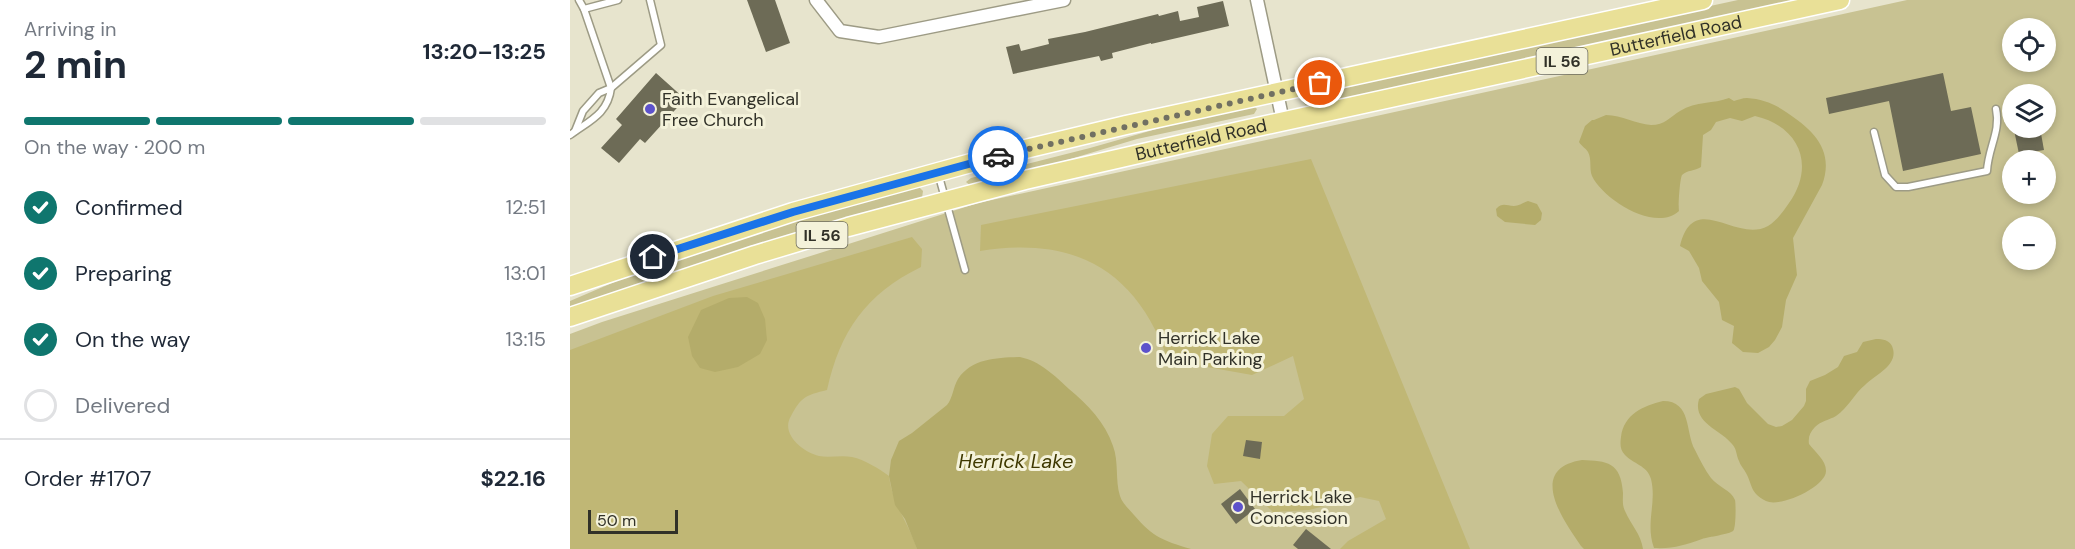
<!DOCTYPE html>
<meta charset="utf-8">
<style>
:root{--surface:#fff;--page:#f2f2f3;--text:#1f2937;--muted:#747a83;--line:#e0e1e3;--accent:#0f766e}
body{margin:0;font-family:"DM Sans",sans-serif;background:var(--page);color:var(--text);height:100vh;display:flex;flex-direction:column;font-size:22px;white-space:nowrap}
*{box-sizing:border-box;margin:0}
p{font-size:20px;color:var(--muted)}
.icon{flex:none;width:33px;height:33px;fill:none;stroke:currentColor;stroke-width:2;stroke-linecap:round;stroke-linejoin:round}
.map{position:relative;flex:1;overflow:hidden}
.drawer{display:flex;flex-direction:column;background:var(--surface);width:570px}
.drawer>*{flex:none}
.buttons{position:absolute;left:1432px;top:18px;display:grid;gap:12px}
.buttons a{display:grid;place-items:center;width:54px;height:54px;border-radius:50%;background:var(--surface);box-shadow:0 3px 9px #0003;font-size:30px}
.scale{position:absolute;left:18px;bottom:15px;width:90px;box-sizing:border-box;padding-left:6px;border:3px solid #313128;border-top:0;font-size:16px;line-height:21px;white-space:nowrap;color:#313128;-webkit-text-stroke:4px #f4f2da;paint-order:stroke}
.pin{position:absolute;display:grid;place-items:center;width:51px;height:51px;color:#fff;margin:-26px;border:3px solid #fff;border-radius:50%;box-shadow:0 2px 6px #0007}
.courier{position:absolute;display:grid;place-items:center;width:60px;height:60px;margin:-30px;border:4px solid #1a73e8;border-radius:50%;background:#fff;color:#222;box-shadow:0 2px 8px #0007}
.overview em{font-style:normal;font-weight:700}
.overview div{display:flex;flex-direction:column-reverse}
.overview{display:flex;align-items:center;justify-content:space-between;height:102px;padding:0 24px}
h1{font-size:39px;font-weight:700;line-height:45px}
.bar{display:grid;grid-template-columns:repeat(4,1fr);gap:9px 6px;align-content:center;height:72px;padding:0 24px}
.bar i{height:8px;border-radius:4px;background:var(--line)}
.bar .selected{background:var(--accent)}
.bar p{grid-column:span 4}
.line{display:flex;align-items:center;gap:15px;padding:0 24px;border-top:2px solid var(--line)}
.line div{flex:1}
ol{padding:0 24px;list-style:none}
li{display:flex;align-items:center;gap:18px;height:66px}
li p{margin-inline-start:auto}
li .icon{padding:6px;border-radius:50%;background:var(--accent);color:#fff;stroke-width:4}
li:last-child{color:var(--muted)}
li i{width:33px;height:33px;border:3px solid var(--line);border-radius:50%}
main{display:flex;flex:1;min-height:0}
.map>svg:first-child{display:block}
.green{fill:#c8c292;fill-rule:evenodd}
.forest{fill:#c0b775}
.water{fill:#b4ac6a}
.building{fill:#6d6b56}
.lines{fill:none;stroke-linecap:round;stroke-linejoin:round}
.lane-casing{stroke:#9d9b85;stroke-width:9}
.street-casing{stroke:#9d9b85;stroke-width:15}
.primary-casing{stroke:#fff;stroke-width:21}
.lane{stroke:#fff;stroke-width:6}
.street{stroke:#fff;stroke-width:12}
.primary{stroke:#e9e097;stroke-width:18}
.done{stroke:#717062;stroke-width:6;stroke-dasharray:0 10.8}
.route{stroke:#1a73e8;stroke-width:8}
.poi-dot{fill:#5d52cb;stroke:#f4f2da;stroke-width:2}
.labels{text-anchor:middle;stroke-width:6;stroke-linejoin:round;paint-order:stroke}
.shield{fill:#f4f2da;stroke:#6c6b5d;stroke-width:1.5}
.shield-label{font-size:16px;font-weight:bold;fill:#313128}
.street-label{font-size:18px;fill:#313128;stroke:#f4f2da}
.poi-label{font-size:18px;fill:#313128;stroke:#f4f2da;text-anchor:start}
.water-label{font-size:20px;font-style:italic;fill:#3f3901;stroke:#f4f2da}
</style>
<main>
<section class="drawer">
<div class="overview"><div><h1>2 min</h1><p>Arriving in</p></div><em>13:20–13:25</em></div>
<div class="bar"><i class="selected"></i><i class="selected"></i><i class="selected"></i><i></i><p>On the way · 200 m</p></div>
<ol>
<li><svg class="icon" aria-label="check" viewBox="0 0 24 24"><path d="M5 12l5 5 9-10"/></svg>Confirmed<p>12:51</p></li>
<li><svg class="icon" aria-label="check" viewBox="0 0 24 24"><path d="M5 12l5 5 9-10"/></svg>Preparing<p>13:01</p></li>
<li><svg class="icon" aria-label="check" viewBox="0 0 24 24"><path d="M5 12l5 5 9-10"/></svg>On the way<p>13:15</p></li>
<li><i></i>Delivered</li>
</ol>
<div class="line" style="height:78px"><div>Order #1707</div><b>$22.16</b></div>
</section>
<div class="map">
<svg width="1505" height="549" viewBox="0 0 1505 549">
<rect width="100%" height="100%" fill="#e7e4cd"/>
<!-- green -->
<g class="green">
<polygon points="1168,0 1238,0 737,107 733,102 734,95 738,93"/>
<path d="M1337 0H1505V549H0V334L32 322 408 203ZM1443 28H1476V62H1443ZM1443 94H1476V128H1443ZM1443 160H1476V194H1443ZM1443 226H1476V260H1443Z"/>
<polygon points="683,105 687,109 684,114 567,139 454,173 401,186 396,182 401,178 520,148 632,116"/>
<polygon points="348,186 353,191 352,198 0,310 0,301 84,265 235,217"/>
</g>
<!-- forest -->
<g class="forest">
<path d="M741 159 900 549H770L778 541 816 519 809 501 790 497 739 510 703 512 671 481 644 484 637 466 642 434 658 416H714L734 399 723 356 682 375 598 360C566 269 504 236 410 251L411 225Z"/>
<path d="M342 237 352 249 351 267C296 294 270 331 257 390 236 395 231 397 221 416 210 434 233 452 249 456 259 458 271 455 282 457 295 460 308 468 319 476 322 503 339 524 347 549H0V350L143 296Z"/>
</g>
<!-- water -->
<g class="water">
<path d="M1159 98 1164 101C1168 100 1172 98 1177 98 1192 99 1205 104 1216 112 1243 130 1265 150 1252 185L1223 238 1227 275 1216 300 1212 327 1205 340 1199 347 1188 353 1173 352 1162 343 1164 326 1152 320 1149 302 1132 281 1129 268 1119 251 1110 246C1124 189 1166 244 1198 226 1207 220 1213 212 1219 203 1246 165 1229 126 1185 116L1172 121 1160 118 1146 122 1141 130 1133 135 1131 167C1125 171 1117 170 1112 175 1110 178 1108 206 1109 211 1085 233 1033 199 1022 176 1019 169 1022 159 1018 152 1016 148 1012 147 1009 142L1015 126 1022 120H1024L1036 115C1052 115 1066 124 1081 125 1095 125 1100 117 1110 111 1126 101 1144 104 1159 98Z"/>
<path d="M958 201 967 204 972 213 971 220 965 225 935 222 927 216 926 209C933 202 936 206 944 206 949 206 954 202 958 201Z"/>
<polygon points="177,297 188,303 195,319 197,340 190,354 168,367 145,372 130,368 122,356 118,337 131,310 159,298"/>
<path d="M1306 339C1313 339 1319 340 1322 346 1330 365 1306 374 1295 385 1284 394 1278 408 1266 416 1259 420 1251 421 1245 427 1240 432 1238 437 1239 444 1245 452 1256 460 1256 471 1256 487 1210 508 1196 501 1180 493 1183 486 1176 473 1174 469 1170 465 1169 461 1166 455 1167 449 1162 444 1151 430 1122 423 1129 399L1136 394 1165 387 1169 389 1177 403 1198 424 1206 427 1212 426 1222 420 1234 406 1236 401V389L1240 381 1255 375 1268 367 1274 356 1287 352 1293 342Z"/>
<path d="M450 357C470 361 485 376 499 389 518 405 535 422 543 446 549 462 545 480 550 496 552 503 559 509 564 515 584 538 592 540 621 549H347L335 519 325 505 319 476 321 460 329 441 342 433 377 405C383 398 383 387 388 379 402 358 427 358 450 357Z"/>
<path d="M1093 401C1122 401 1115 432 1125 450 1130 460 1135 470 1141 478 1148 487 1161 490 1165 500 1166 504 1166 529 1163 531 1160 534 1138 537 1132 539 1115 545 1103 549 1084 548 1075 523 1087 503 1081 479 1077 465 1063 464 1055 455 1050 450 1050 444 1051 437 1054 414 1073 406 1093 401Z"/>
<path d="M1012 460C1037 461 1051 462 1053 493 1053 499 1052 505 1055 511 1061 525 1071 534 1073 549H1014L1011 546C994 521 956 469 1012 460Z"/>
</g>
<!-- building -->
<g class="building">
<polygon points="177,0 205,0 220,43 196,52"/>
<polygon points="653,1 659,26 581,44 581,43 542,53 543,58 531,61 529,56 443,74 436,47 449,44 451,51 479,44 478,39 515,32 588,14 589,16 608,11 610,21 629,17 627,7"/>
<polygon points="86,73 115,99 75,143 70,139 49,163 31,148 52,125 46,119"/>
<polygon points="1373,73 1381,111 1401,107 1411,154 1333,171 1319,101 1259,114 1256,98"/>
<polygon points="1456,128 1470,128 1474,150 1449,154 1444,130"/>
<polygon points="676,440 692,442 690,459 673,456"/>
<polygon points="670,489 685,509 666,524 651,504"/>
<polygon points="736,529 761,549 728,549 723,545"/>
</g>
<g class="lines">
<defs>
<g id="lane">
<polyline points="9,0 14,9 48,0"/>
<polyline points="5,131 13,111 29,93 41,88 91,45 80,0"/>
<path d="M1304 132 1315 175 1326 187H1338L1417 171C1418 148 1431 131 1426 109"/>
<path d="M0 135C19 121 38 114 41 88L14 9"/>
<polyline points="368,173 395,270"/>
</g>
<g id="street">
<polyline points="246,0 270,31 309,37 494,0"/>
<polyline points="687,0 713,121"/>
</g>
<g id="primary">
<polyline points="0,286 223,212 430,155 556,125 1133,0"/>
<path id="s1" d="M0 317 185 255 278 227 455 180 678 129 1270 0"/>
</g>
</defs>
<!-- lane casing -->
<use href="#lane" class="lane-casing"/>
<!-- street casing -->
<use href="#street" class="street-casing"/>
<!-- primary casing -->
<use href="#primary" class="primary-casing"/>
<!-- lane -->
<use href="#lane" class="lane"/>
<!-- street -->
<use href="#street" class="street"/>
<!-- primary -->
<use href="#primary" class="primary"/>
</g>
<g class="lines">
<!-- done -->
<polyline class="done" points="428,156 750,83"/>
<!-- route -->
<polyline class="route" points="83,257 223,212 428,156"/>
</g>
<!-- markers -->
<g class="poi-dot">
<circle cx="80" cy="109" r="6"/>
<circle cx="576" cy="348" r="6"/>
<circle cx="668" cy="507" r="6"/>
</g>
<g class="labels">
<!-- shield labels -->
<g class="shield">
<rect x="966.5" y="48" width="51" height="26" rx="4.5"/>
<rect x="226.5" y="222" width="51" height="26" rx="4.5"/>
</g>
<g class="shield-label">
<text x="992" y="67">IL 56</text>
<text x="252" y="241">IL 56</text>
</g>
<!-- street labels -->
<g class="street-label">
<text dy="6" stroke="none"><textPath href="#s1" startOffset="1142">Butterfield Road</textPath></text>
<text dy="6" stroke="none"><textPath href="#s1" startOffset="656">Butterfield Road</textPath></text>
</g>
<!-- poi labels -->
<g class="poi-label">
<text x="92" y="105">Faith Evangelical<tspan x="92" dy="21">Free Church</tspan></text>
<text x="588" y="344">Herrick Lake<tspan x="588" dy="21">Main Parking</tspan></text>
<text x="680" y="503">Herrick Lake<tspan x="680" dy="21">Concession</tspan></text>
</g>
<!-- water labels -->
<g class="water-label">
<text x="446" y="468">Herrick Lake</text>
</g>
</g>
</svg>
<div class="buttons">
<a><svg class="icon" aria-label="locate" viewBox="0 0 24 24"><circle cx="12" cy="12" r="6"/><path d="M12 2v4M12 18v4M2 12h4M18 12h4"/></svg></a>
<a><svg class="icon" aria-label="layers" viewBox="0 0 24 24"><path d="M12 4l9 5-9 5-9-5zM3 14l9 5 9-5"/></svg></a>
<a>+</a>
<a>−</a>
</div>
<div class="scale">50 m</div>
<div class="pin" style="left:750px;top:83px;background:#ea580c"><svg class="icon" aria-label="bag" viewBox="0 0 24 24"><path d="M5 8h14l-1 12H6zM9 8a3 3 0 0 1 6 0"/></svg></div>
<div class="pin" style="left:83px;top:257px;background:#1f2937"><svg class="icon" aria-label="home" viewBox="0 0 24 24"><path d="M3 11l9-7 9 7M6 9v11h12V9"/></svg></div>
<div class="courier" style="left:428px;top:156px"><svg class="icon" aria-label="car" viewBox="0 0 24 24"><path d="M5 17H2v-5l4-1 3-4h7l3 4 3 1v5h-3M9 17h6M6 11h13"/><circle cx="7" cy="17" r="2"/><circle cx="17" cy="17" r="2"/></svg></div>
</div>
</main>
